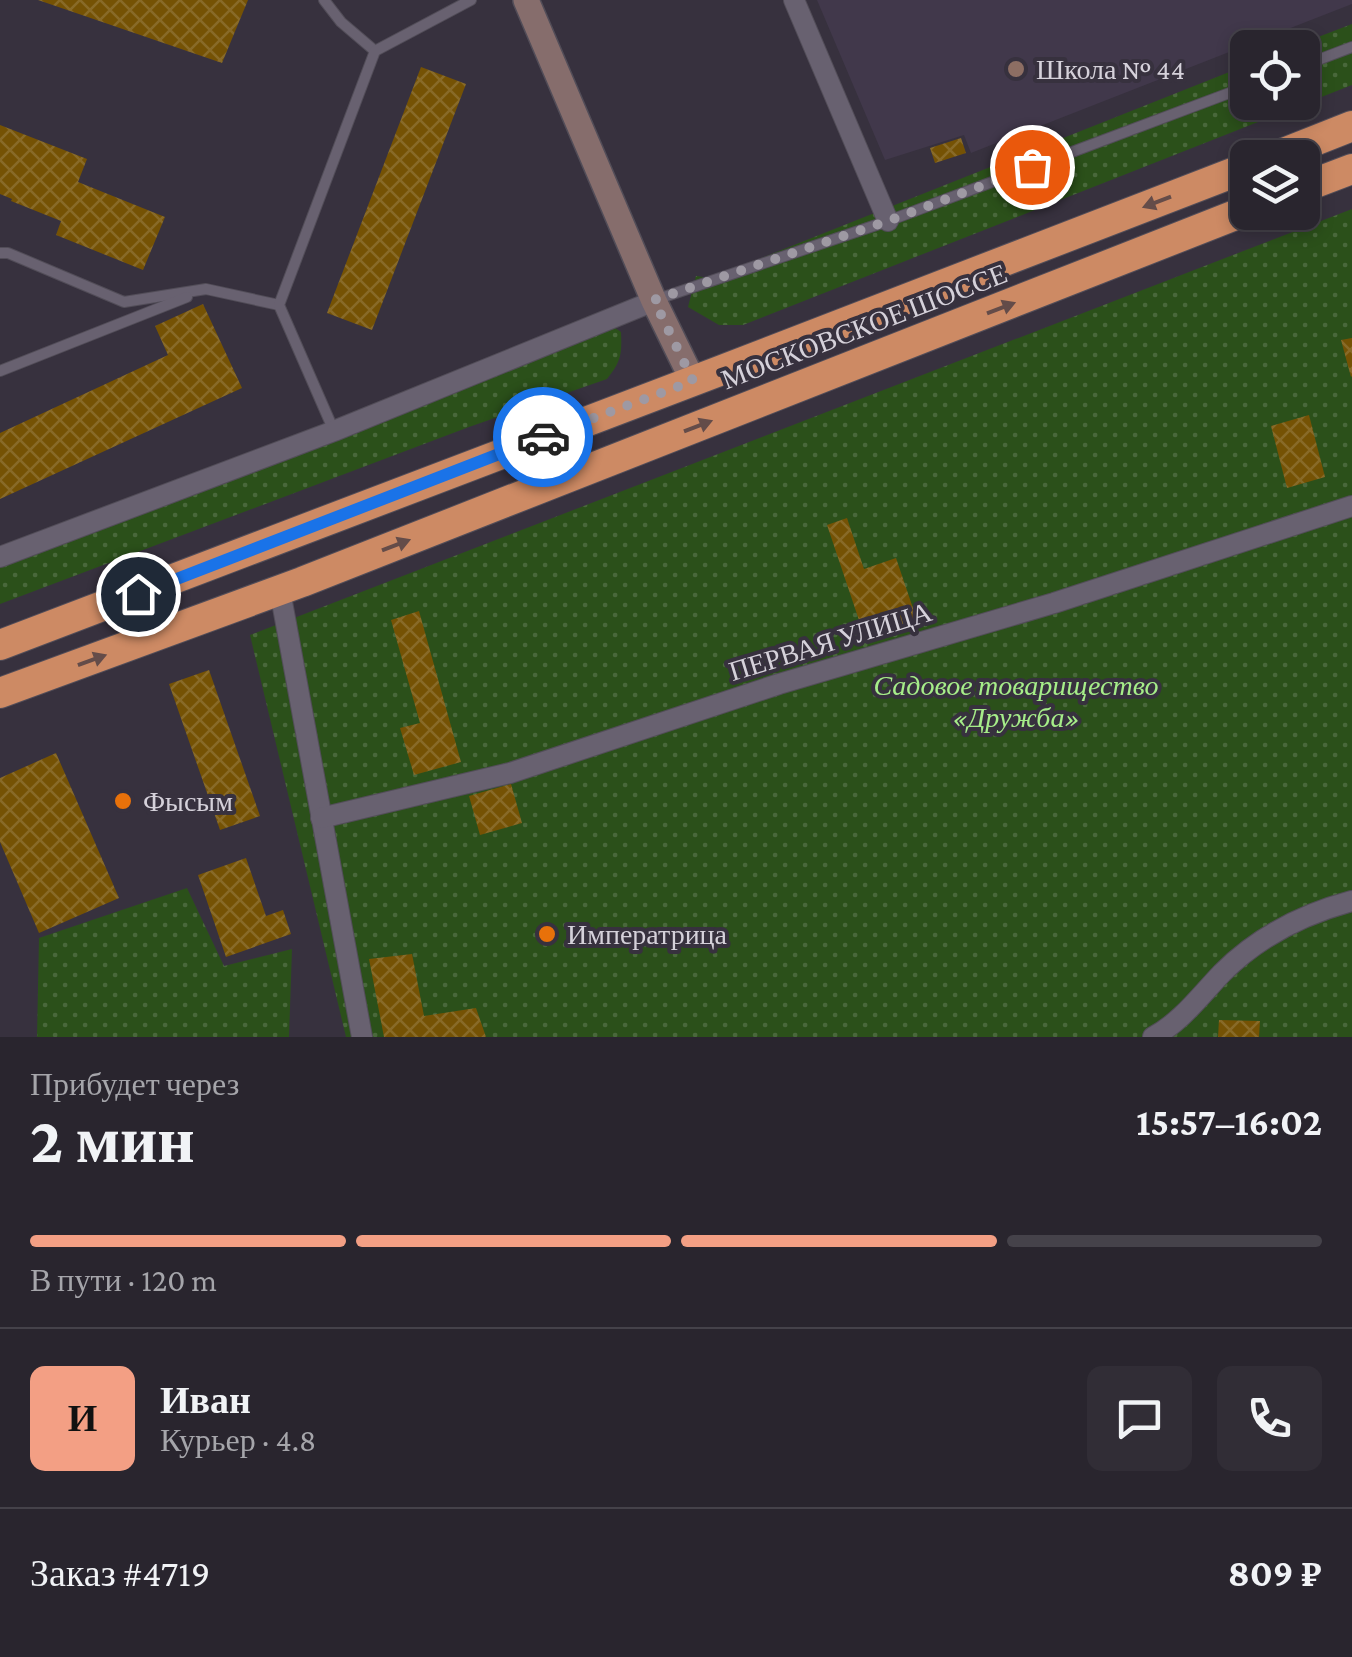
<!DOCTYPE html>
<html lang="ru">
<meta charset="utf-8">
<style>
:root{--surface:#29252e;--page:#312d36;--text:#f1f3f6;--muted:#a5a5aa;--line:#45424a;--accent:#f39f84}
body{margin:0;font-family:"Crimson Pro",serif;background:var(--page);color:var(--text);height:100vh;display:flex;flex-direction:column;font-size:38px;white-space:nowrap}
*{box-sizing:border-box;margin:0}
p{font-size:32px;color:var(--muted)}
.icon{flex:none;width:55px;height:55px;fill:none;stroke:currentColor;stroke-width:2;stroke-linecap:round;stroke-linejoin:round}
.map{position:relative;height:1037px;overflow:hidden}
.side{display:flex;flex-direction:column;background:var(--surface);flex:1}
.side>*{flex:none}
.buttons{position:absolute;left:1230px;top:30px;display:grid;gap:20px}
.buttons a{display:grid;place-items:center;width:90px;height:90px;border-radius:15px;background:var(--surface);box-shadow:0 5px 15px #0003,0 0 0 2px var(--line);font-size:50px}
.pin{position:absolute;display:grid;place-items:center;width:85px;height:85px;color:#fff;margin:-42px;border:5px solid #fff;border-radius:50%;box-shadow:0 2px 10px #0007}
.courier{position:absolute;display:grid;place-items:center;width:100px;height:100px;margin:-50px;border:8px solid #1a73e8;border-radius:50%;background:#fff;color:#222;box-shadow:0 2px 12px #0007}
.overview em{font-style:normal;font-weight:700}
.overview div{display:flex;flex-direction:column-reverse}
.overview{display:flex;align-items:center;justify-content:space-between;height:170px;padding:0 30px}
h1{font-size:65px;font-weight:700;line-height:75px}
.bar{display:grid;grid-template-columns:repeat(4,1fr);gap:15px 10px;align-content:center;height:120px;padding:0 30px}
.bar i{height:12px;border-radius:8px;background:var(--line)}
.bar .active{background:var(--accent)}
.bar p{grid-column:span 4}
.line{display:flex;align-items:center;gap:25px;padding:0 30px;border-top:2px solid var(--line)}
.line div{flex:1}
.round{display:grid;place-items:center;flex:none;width:105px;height:105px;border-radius:15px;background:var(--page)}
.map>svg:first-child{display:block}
.built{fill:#41384b}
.grass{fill:url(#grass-dots)}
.building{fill:url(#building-cross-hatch)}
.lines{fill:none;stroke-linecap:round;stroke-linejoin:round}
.lane-casing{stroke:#524d58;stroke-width:12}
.street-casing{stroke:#524d58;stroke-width:22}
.secondary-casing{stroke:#524d58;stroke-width:28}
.highway-casing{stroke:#524d58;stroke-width:32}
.lane{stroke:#686170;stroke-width:10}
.street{stroke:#686170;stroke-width:20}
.secondary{stroke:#866d6c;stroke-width:25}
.highway{stroke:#cd8a64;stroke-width:30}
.oneway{fill:#644c49}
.done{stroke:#9e99a3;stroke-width:10;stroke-dasharray:0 18}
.route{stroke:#1a73e8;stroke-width:12}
.education-dot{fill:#8d6e63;stroke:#37313e;stroke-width:4}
.food-dot{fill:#e8710a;stroke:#37313e;stroke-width:4}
.labels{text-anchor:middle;stroke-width:8;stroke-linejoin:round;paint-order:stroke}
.poi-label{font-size:28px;fill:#d5d1da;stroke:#37313e;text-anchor:start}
.street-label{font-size:28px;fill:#d5d1da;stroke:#37313e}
.park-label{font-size:28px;font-style:italic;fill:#a6ed89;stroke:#37313e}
</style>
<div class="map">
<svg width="1352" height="1037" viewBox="0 0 1352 1037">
<defs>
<pattern id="grass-dots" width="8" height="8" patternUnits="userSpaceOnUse" patternTransform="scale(2.5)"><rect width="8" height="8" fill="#2b501a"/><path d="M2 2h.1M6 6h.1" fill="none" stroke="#49683b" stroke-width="1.8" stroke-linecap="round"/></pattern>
<pattern id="building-cross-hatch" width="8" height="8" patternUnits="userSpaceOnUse" patternTransform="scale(2.5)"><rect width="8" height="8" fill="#755204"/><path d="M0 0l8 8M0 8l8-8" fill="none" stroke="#886a28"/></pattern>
</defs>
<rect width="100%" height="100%" fill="#37313e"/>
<!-- built -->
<polygon class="built" points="817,0 1352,0 1352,4 971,153 964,135 885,160"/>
<!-- grass -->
<g class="grass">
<polygon points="1352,24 1352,85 743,325 719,325 688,307 696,276 711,278 1247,65 1248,102 1302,102 1302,48 1292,47"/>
<polygon points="1352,209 1352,1037 346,1037 250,635"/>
<path d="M611 325 621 332C622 355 621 361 607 379L469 427 0 604V552Z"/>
<polygon points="187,888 224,966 292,949 289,1037 37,1037 39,938"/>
</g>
<!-- building -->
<g class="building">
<polygon points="38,0 248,0 222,63"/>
<polygon points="421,67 466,84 372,330 327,313"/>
<polygon points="0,125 87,159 78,182 165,217 143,270 56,235 61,221 11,201 12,199 0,194"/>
<polygon points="961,138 966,153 935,163 930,148"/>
<polygon points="203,304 242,388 0,499 0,433 168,355 155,326"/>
<polygon points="1352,338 1352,376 1351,377 1341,340"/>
<polygon points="1309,415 1325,477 1287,488 1271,426"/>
<polygon points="847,518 864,569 896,558 917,620 865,638 827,525"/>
<polygon points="419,611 461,762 414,775 400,728 420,723 391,620"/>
<polygon points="209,670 260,816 220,830 169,684"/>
<polygon points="56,753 119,898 39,933 0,842 0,778"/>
<polygon points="511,784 522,823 480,835 469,796"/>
<polygon points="246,858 266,916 283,910 291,934 226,957 198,875"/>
<polygon points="412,954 424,1016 476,1008 486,1037 384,1037 369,959"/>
<polygon points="1219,1020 1260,1021 1259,1037 1218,1037"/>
</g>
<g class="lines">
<defs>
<g id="lane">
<polyline points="324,0 341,22 375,51"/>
<polyline points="1302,66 1352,47"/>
<polyline points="0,253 8,253 124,302 206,289 279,305"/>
<polyline points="655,300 888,221 1248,86"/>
<polyline points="0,371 187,297"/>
<polyline points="334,431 279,305 375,51 471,0"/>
</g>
<g id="street">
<polyline points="794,0 888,221"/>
<polyline points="0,557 334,431 654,301"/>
<polyline points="280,591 362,1037"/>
<polyline points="321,818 510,773 779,684 1054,603 1352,506"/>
<path d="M1153 1037C1181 1022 1200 996 1222 973 1258 937 1303 914 1352 901"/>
</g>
<polyline id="secondary" points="526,0 654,301 693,381"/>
<g id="highway">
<polyline points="1271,158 1352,126"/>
<polyline points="1302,188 1352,169"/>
<polyline points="0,645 722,370 1248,167"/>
<polyline points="0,693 302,582 1248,210"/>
</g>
</defs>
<!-- lane casing -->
<use href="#lane" class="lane-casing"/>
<!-- street casing -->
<use href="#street" class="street-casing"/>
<!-- secondary casing -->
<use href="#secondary" class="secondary-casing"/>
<!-- highway casing -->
<use href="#highway" class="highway-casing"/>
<!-- lane -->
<use href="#lane" class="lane"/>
<!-- street -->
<use href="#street" class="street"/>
<!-- secondary -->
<use href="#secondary" class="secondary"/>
<!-- highway -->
<use href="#highway" class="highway"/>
</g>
<!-- one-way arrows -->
<defs><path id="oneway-solid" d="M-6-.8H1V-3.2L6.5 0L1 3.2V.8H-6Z" transform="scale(2.5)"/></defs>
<g class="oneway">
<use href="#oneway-solid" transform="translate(1157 202) rotate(159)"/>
<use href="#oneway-solid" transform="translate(1001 308) rotate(-21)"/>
<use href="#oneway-solid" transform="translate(698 426) rotate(-21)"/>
<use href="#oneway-solid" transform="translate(396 545) rotate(-21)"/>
<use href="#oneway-solid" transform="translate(92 660) rotate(-20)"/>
</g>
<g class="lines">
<!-- done -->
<polyline class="done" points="543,437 693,381 654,300 888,221 1032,167"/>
<!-- route -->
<polyline class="route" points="138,594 543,437"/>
</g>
<!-- markers -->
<circle class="education-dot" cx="1016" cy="69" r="10"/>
<g class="food-dot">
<circle cx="123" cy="801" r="10"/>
<circle cx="547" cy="934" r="10"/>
</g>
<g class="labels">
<!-- poi labels -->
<g class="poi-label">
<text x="1036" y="79">Школа № 44</text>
<text x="143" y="811">Фысым</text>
<text x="567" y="944">Императрица</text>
</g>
<!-- street labels -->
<g class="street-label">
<text transform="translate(864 326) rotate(-21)" y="10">МОСКОВСКОЕ ШОССЕ</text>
<text transform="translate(830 641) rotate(-17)" y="10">ПЕРВАЯ УЛИЦА</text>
</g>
<!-- park labels -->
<g class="park-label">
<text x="1016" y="695">Садовое товарищество<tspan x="1016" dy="32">«Дружба»</tspan></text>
</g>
</g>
</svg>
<div class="buttons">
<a><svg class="icon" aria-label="locate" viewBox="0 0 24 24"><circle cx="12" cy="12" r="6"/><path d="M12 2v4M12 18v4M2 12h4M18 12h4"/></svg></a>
<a><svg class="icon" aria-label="layers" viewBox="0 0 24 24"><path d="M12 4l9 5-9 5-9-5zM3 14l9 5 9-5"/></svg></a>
</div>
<div class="pin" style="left:1032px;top:167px;background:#ea580c"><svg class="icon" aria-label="bag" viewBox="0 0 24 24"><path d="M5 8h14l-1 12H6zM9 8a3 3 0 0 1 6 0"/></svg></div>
<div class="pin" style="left:138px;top:594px;background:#1f2937"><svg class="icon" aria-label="home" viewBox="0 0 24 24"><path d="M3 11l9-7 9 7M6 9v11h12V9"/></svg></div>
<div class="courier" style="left:543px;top:437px"><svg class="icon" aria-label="car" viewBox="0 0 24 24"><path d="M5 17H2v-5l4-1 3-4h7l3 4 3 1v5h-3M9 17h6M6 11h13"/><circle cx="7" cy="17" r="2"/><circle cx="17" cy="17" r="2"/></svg></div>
</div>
<section class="side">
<div class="overview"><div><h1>2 мин</h1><p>Прибудет через</p></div><em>15:57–16:02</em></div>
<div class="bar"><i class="active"></i><i class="active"></i><i class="active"></i><i></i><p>В пути · 120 m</p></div>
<div class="line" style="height:180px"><b class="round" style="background:var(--accent);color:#111">И</b><div><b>Иван</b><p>Курьер · 4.8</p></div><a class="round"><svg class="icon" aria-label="chat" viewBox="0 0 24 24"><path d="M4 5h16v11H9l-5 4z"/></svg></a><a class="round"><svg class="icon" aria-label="phone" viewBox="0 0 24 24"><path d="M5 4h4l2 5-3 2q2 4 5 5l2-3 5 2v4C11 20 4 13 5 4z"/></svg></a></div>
<div class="line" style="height:130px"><div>Заказ #4719</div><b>809 ₽</b></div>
</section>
